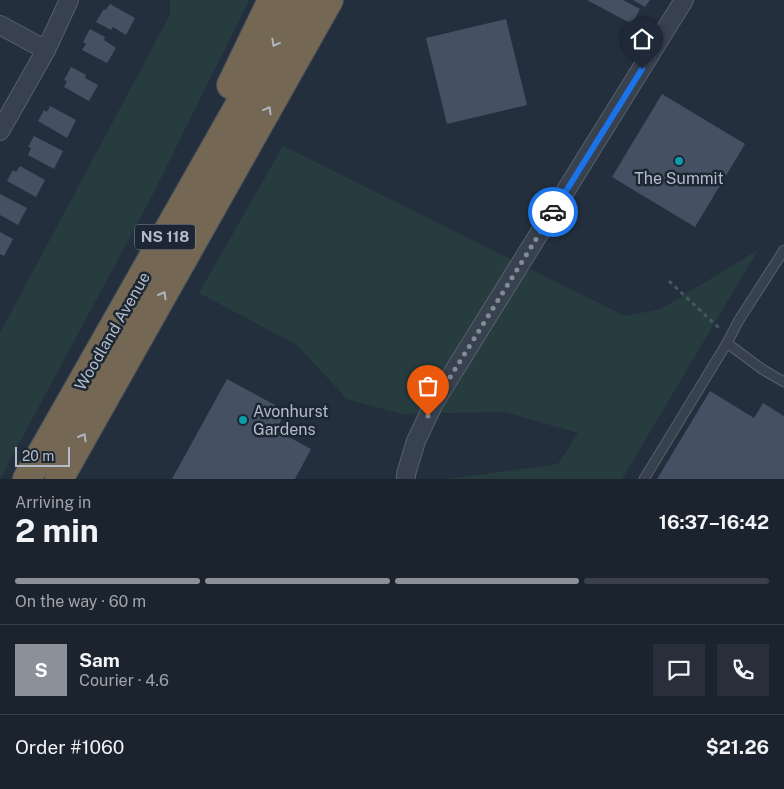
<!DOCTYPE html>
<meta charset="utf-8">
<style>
:root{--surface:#1b232e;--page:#282f3a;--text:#f1f3f6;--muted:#a0a4aa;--line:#39404a;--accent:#8c9099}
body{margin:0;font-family:"Public Sans",sans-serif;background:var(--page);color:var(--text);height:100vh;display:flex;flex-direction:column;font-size:19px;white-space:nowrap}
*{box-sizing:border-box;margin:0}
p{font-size:16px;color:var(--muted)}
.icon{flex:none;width:28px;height:28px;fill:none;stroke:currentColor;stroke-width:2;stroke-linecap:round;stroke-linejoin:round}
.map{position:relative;height:479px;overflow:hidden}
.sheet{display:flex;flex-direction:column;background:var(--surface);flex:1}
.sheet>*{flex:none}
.scale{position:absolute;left:15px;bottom:12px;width:55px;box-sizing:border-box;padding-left:5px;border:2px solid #b4bcc9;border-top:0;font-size:14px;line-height:18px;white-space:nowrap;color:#b4bcc9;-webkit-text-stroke:4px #1d2633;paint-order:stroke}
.pin{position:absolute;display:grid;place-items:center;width:42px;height:42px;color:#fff;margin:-51px -21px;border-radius:50% 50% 50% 0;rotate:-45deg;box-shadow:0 0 5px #0007}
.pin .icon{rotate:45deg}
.courier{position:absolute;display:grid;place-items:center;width:50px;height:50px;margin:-25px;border:4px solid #1a73e8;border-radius:50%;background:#fff;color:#222;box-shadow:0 1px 6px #0007}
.summary em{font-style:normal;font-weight:700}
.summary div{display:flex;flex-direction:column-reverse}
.summary{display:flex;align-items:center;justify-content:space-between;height:85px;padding:0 15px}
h1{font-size:32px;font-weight:700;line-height:38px}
.bar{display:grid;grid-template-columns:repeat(4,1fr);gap:8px 5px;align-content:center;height:60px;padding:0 15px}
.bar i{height:6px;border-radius:4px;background:var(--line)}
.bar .active{background:var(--accent)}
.bar p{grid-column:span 4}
.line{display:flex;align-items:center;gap:12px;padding:0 15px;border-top:1px solid var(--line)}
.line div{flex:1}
.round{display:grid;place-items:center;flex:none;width:52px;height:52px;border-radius:0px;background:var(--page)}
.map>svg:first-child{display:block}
.green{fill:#263c3f}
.building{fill:#455162}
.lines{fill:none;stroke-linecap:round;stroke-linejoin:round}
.service-casing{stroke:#565f6c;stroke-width:11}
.minor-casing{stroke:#565f6c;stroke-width:20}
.motorway-casing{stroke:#434c59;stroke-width:30}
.path{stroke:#44595c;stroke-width:3;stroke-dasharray:4 4;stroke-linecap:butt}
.service{stroke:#38414e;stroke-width:9}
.minor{stroke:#38414e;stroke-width:18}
.motorway{stroke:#746855;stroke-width:28}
.oneway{stroke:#aeb4bd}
.done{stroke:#828b98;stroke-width:5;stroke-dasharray:0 9}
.route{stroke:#1a73e8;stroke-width:6}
.culture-dot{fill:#0f9aa8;stroke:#1d2633;stroke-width:2}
.labels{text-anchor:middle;stroke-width:5;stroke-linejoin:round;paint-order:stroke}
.shield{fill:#1d2633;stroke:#878f9c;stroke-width:1}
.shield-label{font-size:15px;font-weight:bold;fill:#b4bcc9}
.poi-label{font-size:16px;fill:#b4bcc9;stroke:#1d2633}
.street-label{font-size:16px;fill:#b4bcc9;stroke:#1d2633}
</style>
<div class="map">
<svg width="784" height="479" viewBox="0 0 784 479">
<rect width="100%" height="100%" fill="#242f3e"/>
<!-- green -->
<g class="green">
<polygon points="170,0 249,0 152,196 0,479 0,333 170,15"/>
<polygon points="283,146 625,316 661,309 758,250 622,479 446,479 558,464 578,433 505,412 401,414 347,399 297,345 199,293"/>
</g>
<!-- building -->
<g class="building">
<polygon points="587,0 623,0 640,9 632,24"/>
<polygon points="633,0 650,0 645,7"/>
<polygon points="110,4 135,18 126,35 113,27 111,30 96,22 104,9 106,10"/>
<polygon points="506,19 527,105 447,124 426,38"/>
<polygon points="90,29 105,37 104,40 116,48 107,63 82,50 86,44 83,42"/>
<polygon points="71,67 86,75 85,78 98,85 89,101 64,87 67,81 64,80"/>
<polygon points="662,94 745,144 695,227 612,177"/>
<polygon points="50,106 76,120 67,138 38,121 44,110 47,112"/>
<polygon points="34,136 63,151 54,169 28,155 31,148 28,147"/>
<polygon points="20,166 45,180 36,197 7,181 13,170 16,172"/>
<polygon points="0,194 27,208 18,225 0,215"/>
<polygon points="0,232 13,239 4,256 0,254"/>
<polygon points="227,379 286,411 276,430 311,449 295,479 172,479"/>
<polygon points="710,391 754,418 763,403 784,416 784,479 657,479"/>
</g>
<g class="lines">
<defs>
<g id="service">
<polyline points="727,343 762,369 784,382"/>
<polyline points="644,479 727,343 739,320 784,250"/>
</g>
<g id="minor">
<polyline points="0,25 46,50"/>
<polyline points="0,131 46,50 69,0"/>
<polyline points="406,479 406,474 416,441 434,403 684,0"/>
</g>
<g id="motorway">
<polyline points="231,85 272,0"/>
<polyline points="27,479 299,0"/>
<polyline points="59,479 329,0"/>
</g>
</defs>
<!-- service casing -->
<use href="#service" class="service-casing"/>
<!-- minor casing -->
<use href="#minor" class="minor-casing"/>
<!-- motorway casing -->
<use href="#motorway" class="motorway-casing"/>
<!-- path -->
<polyline class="path" points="669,281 720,329"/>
<!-- service -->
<use href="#service" class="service"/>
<!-- minor -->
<use href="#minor" class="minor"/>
<!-- motorway -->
<use href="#motorway" class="motorway"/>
</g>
<!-- one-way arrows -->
<defs><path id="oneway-chevron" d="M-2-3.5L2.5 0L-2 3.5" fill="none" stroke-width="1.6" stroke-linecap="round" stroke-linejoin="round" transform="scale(1.25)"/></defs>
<g class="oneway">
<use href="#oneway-chevron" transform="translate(275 43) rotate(119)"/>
<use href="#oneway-chevron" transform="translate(268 110) rotate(-61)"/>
<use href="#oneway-chevron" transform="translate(163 295) rotate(-60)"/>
<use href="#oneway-chevron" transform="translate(83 437) rotate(-60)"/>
</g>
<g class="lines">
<!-- done -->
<polyline class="done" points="428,416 434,403 553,212"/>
<!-- route -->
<polyline class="route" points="553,212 642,69"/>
</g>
<!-- markers -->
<g class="culture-dot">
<circle cx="679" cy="161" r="5"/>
<circle cx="243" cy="420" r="5"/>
</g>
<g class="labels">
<!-- shield labels -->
<rect class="shield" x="135" y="224.5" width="60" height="25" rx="4"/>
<g class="shield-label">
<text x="165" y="242">NS 118</text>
</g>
<!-- poi labels -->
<g class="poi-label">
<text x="679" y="184">The Summit</text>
<text x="253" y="417" text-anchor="start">Avonhurst<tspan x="253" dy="18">Gardens</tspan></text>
</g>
<!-- street labels -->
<g class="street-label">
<text transform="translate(112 331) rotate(-60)" y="6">Woodland Avenue</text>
</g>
</g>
</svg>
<div class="scale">20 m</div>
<div class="pin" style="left:428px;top:416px;background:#ea580c"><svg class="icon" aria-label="bag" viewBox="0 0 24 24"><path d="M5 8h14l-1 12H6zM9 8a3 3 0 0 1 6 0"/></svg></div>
<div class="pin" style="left:642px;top:69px;background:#1f2937"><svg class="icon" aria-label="home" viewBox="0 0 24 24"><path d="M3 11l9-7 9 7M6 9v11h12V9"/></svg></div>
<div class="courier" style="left:553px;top:212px"><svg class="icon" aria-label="car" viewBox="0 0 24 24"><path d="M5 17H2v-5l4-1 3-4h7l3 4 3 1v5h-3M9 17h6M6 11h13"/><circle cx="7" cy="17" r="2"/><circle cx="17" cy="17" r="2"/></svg></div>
</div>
<section class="sheet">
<div class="summary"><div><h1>2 min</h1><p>Arriving in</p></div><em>16:37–16:42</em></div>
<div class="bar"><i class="active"></i><i class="active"></i><i class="active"></i><i></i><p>On the way · 60 m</p></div>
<div class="line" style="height:90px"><b class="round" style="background:var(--accent);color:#fff">S</b><div><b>Sam</b><p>Courier · 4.6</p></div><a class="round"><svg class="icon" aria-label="chat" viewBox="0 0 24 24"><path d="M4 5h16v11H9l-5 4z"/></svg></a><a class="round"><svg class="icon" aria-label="phone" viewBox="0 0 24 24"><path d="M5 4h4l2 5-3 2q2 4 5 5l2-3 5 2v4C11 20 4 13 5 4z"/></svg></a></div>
<div class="line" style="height:65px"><div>Order #1060</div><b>$21.26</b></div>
</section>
